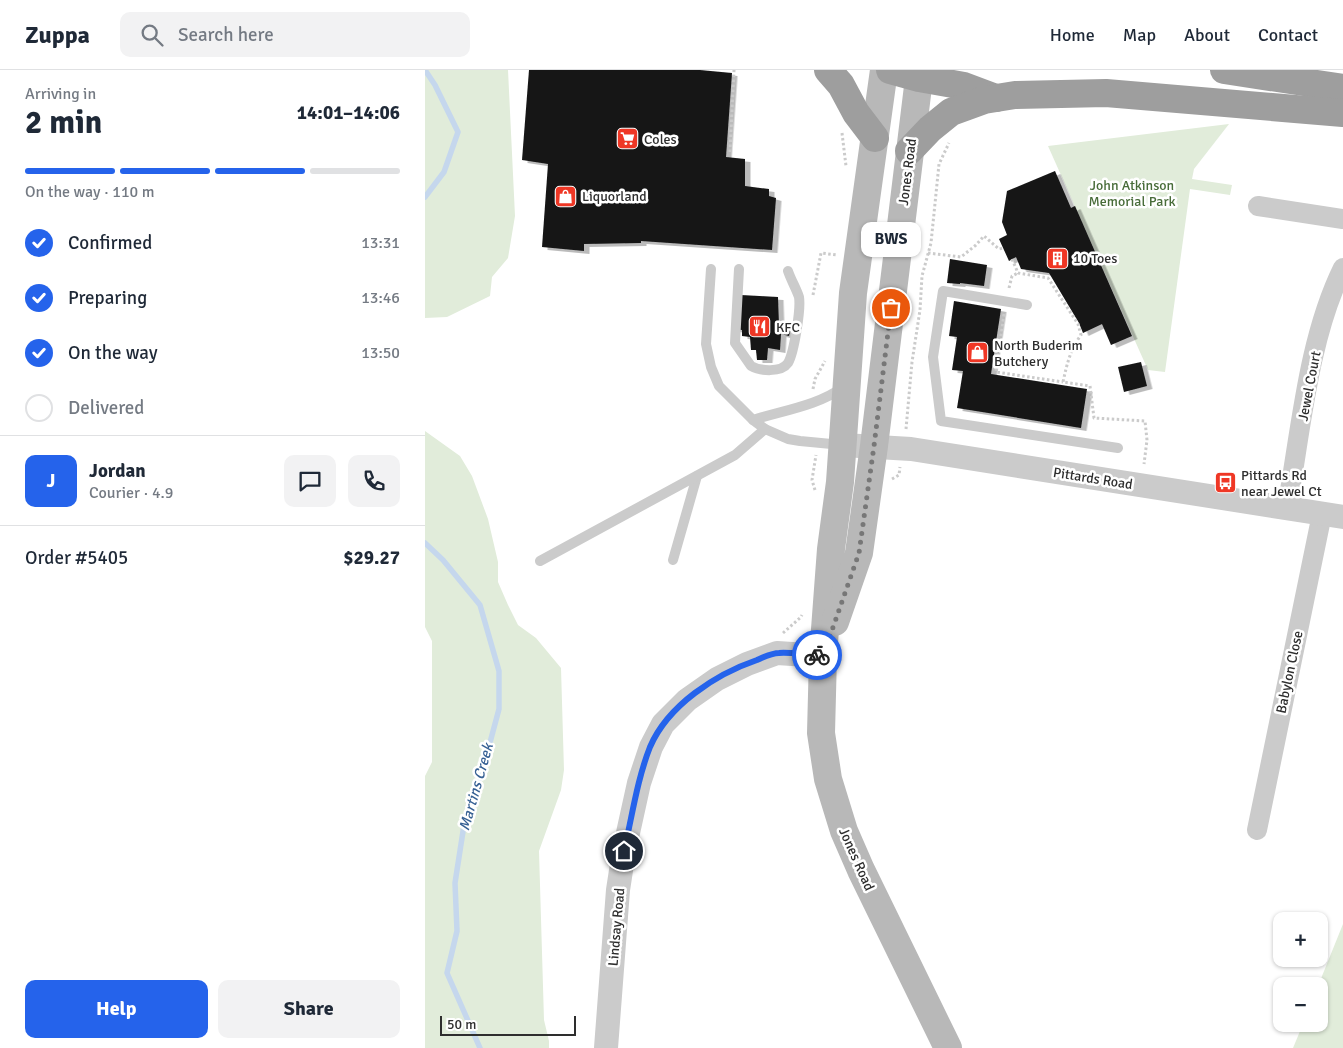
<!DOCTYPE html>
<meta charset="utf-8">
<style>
:root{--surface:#fff;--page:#f2f2f3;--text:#1f2937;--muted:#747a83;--line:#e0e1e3;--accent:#2563eb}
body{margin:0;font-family:Signika,sans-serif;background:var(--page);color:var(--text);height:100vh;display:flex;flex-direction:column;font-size:19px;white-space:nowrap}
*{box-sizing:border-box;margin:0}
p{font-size:16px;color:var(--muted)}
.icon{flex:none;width:28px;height:28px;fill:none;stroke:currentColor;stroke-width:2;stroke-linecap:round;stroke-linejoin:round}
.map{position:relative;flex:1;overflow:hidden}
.drawer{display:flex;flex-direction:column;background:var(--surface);width:425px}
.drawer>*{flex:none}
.buttons{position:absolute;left:848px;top:842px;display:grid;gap:10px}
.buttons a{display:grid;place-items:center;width:55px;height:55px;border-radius:10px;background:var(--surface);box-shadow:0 1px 4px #0004;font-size:25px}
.scale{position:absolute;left:15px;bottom:12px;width:136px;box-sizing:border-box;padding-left:5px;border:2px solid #2e2e2e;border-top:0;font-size:14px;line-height:18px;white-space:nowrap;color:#2e2e2e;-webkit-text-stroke:4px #fff;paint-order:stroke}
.pin{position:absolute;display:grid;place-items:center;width:42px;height:42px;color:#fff;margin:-21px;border:2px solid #fff;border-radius:50%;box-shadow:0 1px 5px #0007}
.courier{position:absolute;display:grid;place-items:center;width:50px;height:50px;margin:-25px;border:4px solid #2563eb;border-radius:50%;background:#fff;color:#222;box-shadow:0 1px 6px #0007}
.bubble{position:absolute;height:35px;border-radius:10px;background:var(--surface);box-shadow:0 1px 4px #0004;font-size:16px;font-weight:800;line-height:35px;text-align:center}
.overview em{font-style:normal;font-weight:800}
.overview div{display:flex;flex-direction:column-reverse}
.overview{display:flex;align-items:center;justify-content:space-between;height:85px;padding:0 25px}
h1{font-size:32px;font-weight:800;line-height:38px}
.bar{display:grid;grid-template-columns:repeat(4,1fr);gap:8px 5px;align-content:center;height:60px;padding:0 25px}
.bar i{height:6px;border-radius:4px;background:var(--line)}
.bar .on{background:var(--accent)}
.bar p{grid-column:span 4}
.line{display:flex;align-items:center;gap:12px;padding:0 25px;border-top:1px solid var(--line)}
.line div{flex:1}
.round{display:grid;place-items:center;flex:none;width:52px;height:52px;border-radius:10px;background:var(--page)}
ol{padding:0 25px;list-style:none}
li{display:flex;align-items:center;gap:15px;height:55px}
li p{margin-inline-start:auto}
li .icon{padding:5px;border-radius:50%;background:var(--accent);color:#fff;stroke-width:4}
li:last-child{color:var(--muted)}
li i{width:28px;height:28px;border:2px solid var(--line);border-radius:50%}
.cta{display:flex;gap:10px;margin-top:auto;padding:10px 25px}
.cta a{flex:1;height:58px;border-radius:10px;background:var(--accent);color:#fff;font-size:20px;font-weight:800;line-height:58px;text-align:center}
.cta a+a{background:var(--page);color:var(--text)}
header{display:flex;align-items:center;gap:30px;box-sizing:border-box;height:70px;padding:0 25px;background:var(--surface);border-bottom:1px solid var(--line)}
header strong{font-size:24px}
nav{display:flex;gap:28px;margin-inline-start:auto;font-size:18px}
.search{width:350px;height:45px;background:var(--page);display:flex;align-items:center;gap:12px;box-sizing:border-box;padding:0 18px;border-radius:10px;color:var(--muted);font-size:19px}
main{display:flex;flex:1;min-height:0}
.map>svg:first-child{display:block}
.green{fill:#e1ecda}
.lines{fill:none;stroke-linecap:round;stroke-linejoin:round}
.stream{stroke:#c5d7ed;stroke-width:5.5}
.building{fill:#151515;filter:url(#shadow)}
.path{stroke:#cbcbcb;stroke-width:3;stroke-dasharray:2.5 2.5;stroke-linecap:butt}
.service{stroke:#cbcbcb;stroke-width:10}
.minor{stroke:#cbcbcb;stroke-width:20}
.tertiary{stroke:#cbcbcb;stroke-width:24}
.secondary{stroke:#b8b8b8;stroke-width:28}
.trunk{stroke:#9e9e9e;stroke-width:28}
.done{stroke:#777;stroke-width:5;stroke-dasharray:0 9}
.route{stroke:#2563eb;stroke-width:6}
.labels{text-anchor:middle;stroke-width:5;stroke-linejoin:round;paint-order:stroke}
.poi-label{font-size:14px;fill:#2e2e2e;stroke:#fff;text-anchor:start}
.street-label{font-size:14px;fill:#2e2e2e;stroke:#fff}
.park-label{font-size:14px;fill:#486c39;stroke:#fff}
.water-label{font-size:15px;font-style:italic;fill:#376194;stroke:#fff}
</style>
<header>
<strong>Zuppa</strong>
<div class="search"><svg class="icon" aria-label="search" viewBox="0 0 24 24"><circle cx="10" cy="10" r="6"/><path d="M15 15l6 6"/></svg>Search here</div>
<nav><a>Home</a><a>Map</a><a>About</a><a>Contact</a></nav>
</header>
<main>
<section class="drawer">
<div class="overview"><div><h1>2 min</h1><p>Arriving in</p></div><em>14:01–14:06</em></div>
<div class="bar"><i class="on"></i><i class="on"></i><i class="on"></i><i></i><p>On the way · 110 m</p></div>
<ol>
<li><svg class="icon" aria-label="check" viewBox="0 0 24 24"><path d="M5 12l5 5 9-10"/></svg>Confirmed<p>13:31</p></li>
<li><svg class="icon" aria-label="check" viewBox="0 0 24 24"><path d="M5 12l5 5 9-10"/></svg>Preparing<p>13:46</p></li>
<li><svg class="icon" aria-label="check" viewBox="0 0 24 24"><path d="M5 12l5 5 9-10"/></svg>On the way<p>13:50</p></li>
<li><i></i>Delivered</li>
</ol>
<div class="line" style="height:90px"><b class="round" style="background:var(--accent);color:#fff">J</b><div><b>Jordan</b><p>Courier · 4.9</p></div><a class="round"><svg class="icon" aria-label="chat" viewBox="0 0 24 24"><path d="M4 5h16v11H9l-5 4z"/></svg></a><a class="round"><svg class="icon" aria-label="phone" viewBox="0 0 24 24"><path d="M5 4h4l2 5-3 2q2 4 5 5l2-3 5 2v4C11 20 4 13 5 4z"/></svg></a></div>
<div class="line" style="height:65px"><div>Order #5405</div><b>$29.27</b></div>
<div class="cta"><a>Help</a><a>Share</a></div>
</section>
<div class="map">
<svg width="918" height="978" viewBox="0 0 918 978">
<defs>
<filter id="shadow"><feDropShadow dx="5.5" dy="3" stdDeviation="0" flood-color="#0004"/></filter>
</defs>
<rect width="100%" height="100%" fill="#fff"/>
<!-- green -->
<g class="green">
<polygon points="0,0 83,0 90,146 83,188 67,207 65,226 22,247 0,248"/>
<polygon points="804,54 769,99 767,109 807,115 805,125 765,119 740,302 723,300 623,76"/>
<polygon points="0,361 35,386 47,406 63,449 73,492 73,512 83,535 93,555 111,568 136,598 139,700 136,720 114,781 119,950 124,971 124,978 0,978 0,706 7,692 7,571 0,557"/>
<polygon points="918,854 918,978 868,978 878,954 894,954 893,916"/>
</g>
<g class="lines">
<!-- stream -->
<g class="stream">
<polyline points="0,127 19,102 33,62 10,15 0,0"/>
<polyline points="0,473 18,490 55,535 74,601 74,639 59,695 39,755 30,813 32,861 22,903 55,978"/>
</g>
</g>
<!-- building -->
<g class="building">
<polygon points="104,0 275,0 307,3 301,87 320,89 320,116 344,119 344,126 351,128 347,180 216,171 216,173 159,174 159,181 117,177 123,94 97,90"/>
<polygon points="630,101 646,138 650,136 707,266 686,275 677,254 658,263 654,253 624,203 596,199 591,187 584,191 574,169 582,165 577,152 582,121"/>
<polygon points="525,189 562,195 559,216 535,213 535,214 522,213"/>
<polygon points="316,225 353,227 354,256 366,258 364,266 356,264 355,280 343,278 342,290 332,290 331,280 326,280 325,267 317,266 317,260 308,259"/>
<polygon points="529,231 576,239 566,304 662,319 656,358 532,338 538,301 527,300 532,267 524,266"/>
<polygon points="716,292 722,316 699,322 693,297"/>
</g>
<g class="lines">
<!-- path -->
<g class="path">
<polyline points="417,63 421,96"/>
<polyline points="305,82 309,0"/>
<polyline points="503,183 536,187 551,175 559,166 574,179 579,178"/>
<path d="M587 189 593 203 623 208 653 254 656 265C645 280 642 294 638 312L665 316 669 348 720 351 722 370 719 394"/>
<polyline points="584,218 587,206 593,203"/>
<polyline points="388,225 396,183 412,185"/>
<polyline points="579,244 571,302 638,312"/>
<polyline points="388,319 390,309 400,291"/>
<polyline points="481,359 487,292 495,240 497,206 506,173 514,94 524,73"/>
<polyline points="467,409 474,405 475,397"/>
<polyline points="390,420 387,410 391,385"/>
<polyline points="358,563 376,547 377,545"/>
</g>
<!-- service -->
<g class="service">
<polyline points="286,199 281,274 286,297 294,316 328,350 340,359 363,369 375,371 417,375"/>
<path d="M314 199 310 273 326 296C335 301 356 303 363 293 369 283 376 239 374 227 371 218 366 210 363 201"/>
<polyline points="602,235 518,221 508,287 516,351 693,378"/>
<path d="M328 350C356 341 395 335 418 317"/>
<polyline points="248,490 272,406"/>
<polyline points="115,491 310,385 340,359"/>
</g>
<!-- minor -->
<g class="minor">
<polyline points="833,136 918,149"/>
<path d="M862 438C876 360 883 269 918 198"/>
<polyline points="832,760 897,444"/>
</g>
<!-- tertiary -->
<g class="tertiary">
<polyline points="418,375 486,379 918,447"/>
<polyline points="181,978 193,820 199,781 214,713 226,677 238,654 262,630 292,609 322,594 352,583 398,586"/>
</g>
<!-- secondary -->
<g class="secondary">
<polyline points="459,0 428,223 415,412 406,479 398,586 396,663 403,709 419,761 436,800 523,978"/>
<polyline points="410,552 434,483 449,376 495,0"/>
</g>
<!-- trunk -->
<g class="trunk">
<polyline points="403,0 416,15 431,43 450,68"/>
<polyline points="465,0 494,8 539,16 571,28"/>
<polyline points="799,0 918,18"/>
<polyline points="484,81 505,59 526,42 559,30 590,25 681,23 918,43"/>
</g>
</g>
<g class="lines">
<!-- done -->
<polyline class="done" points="392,585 398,586 434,483 449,376 466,238"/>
<!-- route -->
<path class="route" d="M199 781C207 747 212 710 225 677 243 635 291 604 332 590 339 587 347 583 354 583 366 582 380 585 392 585"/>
</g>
<!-- icons -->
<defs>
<symbol id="supermarket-square" viewBox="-11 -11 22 22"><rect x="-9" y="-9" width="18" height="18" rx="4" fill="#ef3725" stroke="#fff"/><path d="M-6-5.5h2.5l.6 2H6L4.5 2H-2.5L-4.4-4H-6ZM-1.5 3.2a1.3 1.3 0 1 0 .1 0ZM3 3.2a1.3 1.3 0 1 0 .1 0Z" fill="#fff"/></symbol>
<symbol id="shop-square" viewBox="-11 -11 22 22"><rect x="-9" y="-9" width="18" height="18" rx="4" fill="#ef3725" stroke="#fff"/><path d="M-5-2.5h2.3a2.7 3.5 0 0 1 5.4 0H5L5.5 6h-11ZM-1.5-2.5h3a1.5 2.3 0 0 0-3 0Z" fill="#fff"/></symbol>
<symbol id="building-square" viewBox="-11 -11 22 22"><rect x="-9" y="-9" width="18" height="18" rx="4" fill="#ef3725" stroke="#fff"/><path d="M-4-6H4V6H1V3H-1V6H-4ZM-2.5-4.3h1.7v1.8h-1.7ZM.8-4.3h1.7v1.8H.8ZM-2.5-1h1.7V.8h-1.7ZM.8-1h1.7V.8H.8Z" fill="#fff"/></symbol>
<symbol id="restaurant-square" viewBox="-11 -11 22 22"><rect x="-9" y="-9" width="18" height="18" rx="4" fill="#ef3725" stroke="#fff"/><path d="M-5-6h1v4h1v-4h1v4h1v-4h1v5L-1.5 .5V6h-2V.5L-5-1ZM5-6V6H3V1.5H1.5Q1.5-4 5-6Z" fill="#fff"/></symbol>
<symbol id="bus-square" viewBox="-11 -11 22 22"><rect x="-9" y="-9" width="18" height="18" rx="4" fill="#ef3725" stroke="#fff"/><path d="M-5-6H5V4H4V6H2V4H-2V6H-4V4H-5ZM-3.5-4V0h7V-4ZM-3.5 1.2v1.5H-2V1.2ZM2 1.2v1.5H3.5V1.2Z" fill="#fff"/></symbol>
</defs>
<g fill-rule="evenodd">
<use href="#supermarket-square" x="190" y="56" width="25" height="25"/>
<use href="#shop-square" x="128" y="114" width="25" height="25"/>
<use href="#building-square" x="620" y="176" width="25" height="25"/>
<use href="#restaurant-square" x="322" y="244" width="25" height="25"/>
<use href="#shop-square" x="540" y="270" width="25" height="25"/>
<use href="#bus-square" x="788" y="400" width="25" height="25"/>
</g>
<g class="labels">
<!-- poi labels -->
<g class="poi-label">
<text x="219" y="74">Coles</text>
<text x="157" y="131">Liquorland</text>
<text x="648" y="193">10 Toes</text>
<text x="351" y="262">KFC</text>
<text x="569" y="280">North Buderim<tspan x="569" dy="16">Butchery</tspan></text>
<text x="816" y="410">Pittards Rd<tspan x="816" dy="16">near Jewel Ct</tspan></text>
</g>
<!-- street labels -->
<g class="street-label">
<text transform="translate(482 102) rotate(-83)" y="5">Jones Road</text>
<text transform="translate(884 316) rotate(-79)" y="5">Jewel Court</text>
<text transform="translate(668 408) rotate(9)" y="5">Pittards Road</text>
<text transform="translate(864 602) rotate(-78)" y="5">Babylon Close</text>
<text transform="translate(432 789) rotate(66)" y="5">Jones Road</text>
<text transform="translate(191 857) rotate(-85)" y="5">Lindsay Road</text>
</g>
<!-- park labels -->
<g class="park-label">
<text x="707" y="120">John Atkinson<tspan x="707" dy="16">Memorial Park</tspan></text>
</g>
<!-- water labels -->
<g class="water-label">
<text transform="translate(51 717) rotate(-74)" y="5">Martins Creek</text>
</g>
</g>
</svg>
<div class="buttons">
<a>+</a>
<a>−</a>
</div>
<div class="scale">50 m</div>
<div class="pin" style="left:466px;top:238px;background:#ea580c"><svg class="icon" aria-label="bag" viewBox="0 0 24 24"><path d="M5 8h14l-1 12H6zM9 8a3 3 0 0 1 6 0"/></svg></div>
<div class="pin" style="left:199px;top:781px;background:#1f2937"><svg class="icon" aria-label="home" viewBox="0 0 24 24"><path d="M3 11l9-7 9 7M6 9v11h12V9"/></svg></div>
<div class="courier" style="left:392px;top:585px"><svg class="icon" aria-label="bike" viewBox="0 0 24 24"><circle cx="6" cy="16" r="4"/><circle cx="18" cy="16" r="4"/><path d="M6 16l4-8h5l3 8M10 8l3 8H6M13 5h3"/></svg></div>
<div class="bubble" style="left:436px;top:152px;width:60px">BWS</div>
</div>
</main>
